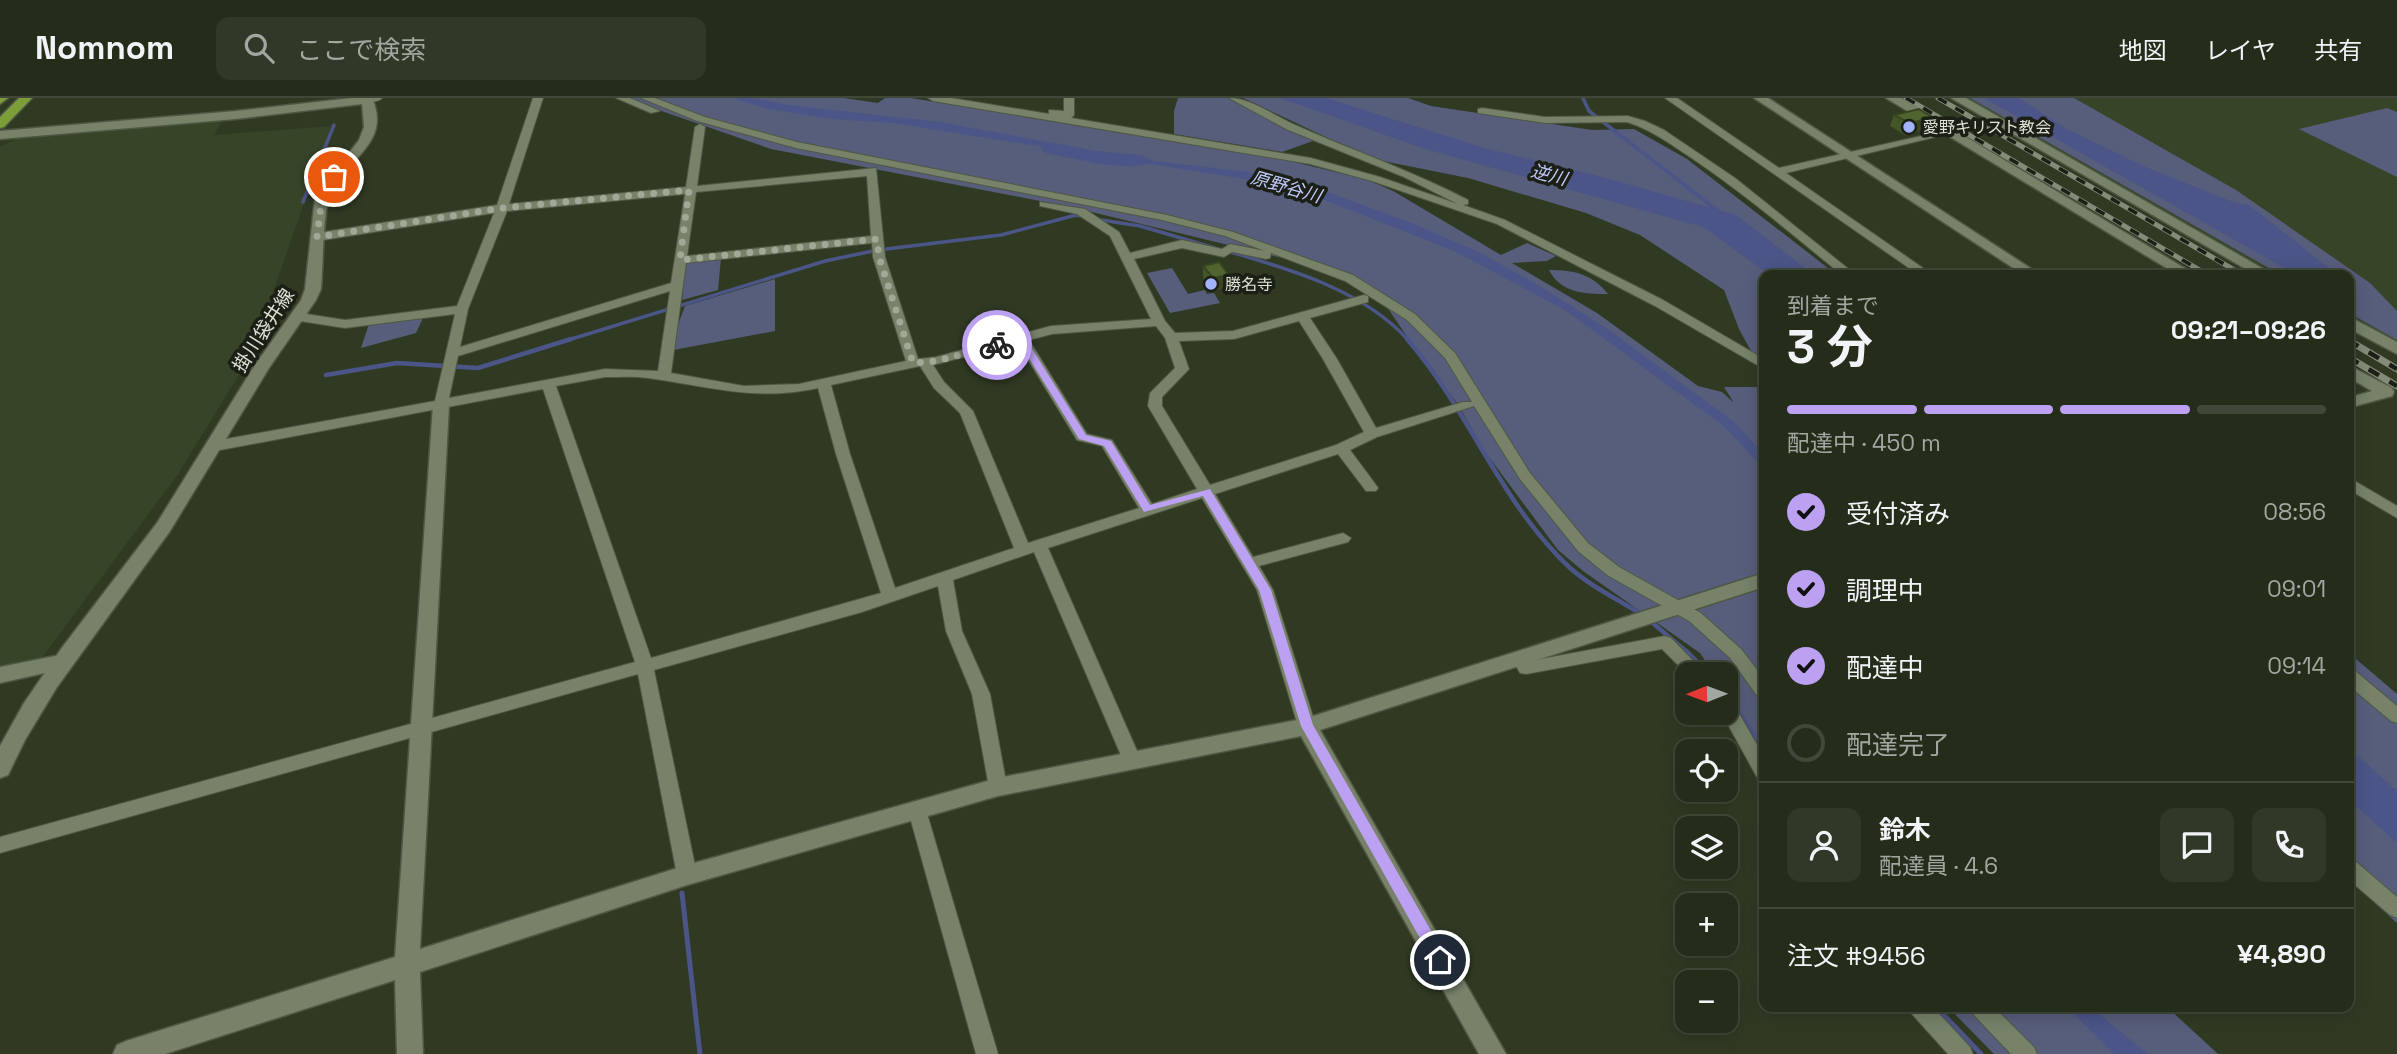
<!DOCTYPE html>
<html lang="ja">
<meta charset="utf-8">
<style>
:root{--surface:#242c1a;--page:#303827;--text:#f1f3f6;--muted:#a3a7a2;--line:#414839;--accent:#bca0f2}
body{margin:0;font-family:"Space Grotesk","Noto Sans JP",sans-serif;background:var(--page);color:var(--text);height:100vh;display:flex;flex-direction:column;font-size:26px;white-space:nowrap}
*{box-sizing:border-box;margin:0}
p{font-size:23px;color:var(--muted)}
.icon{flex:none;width:38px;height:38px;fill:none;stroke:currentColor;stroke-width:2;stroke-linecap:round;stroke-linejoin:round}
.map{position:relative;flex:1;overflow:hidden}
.panel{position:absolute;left:1759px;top:172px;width:595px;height:742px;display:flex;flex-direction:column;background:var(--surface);border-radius:14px;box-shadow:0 4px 18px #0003,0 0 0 2px var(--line)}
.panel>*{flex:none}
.needle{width:46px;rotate:269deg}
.controls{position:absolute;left:1675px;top:564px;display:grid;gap:14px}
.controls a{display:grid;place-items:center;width:63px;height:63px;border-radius:14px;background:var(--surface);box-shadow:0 4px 18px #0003,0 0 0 2px var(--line);font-size:35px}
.pin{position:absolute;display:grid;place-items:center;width:60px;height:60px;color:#fff;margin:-30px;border:4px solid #fff;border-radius:50%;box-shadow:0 2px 7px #0007}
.courier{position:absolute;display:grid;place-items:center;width:70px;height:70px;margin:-35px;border:5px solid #bca0f2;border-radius:50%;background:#fff;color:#222;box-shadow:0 2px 9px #0007}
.headline em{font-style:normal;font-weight:700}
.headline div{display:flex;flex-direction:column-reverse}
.headline{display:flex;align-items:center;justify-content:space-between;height:119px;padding:0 28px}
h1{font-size:46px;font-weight:700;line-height:52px}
.bar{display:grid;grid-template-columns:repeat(4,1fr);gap:10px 7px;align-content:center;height:84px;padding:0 28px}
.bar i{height:9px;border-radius:5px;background:var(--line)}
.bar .current{background:var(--accent)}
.bar p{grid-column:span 4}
.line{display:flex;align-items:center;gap:18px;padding:0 28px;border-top:2px solid var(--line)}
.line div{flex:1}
.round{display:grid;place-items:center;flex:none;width:74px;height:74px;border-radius:14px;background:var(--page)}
ol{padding:0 28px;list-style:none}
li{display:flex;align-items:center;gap:21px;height:77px}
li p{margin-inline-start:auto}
li .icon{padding:7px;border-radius:50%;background:var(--accent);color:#111;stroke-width:4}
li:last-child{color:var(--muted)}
li i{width:38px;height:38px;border:4px solid var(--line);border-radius:50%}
header{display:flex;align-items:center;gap:42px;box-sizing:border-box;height:98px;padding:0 35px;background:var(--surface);border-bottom:2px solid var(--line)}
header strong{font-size:33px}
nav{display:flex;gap:38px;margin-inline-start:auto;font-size:24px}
.search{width:490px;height:63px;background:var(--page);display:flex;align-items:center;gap:18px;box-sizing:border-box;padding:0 24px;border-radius:14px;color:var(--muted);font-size:26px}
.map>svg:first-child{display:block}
.built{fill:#384428}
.green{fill:#575e7c}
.water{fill:#4b5587}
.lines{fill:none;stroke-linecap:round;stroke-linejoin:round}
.stream-far2{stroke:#4b5587;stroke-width:3.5}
.stream-far1{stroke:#4b5587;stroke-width:4.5}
.stream{stroke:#4b5587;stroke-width:5}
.river{fill:#4b5587;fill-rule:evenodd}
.minor-casing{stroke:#4f5744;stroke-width:2}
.tertiary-casing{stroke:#4f5744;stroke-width:3}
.secondary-casing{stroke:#4f5744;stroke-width:3}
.trunk-casing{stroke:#4f5744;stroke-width:3}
.minor{fill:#778269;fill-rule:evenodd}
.tertiary{fill:#778269;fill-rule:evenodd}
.secondary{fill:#778269;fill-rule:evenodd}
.trunk{fill:#7b9e39;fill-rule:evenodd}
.rail-far1-casing{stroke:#838b79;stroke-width:5}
.rail-casing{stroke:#838b79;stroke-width:7}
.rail-far1{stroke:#1b1f15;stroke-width:3.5;stroke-dasharray:10;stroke-linecap:butt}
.rail{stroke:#1b1f15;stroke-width:4.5;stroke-dasharray:12;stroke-linecap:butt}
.wall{fill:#445628}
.shaded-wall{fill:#374620}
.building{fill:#4f642e;stroke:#374620;stroke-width:2}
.route{fill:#bca0f2}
.done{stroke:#a0a897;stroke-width:7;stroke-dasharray:0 12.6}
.poi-dot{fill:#a2b2fd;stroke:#1b1f15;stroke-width:2.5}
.labels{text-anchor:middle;stroke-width:7;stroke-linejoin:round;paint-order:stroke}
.far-poi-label{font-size:16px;fill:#dde3d6;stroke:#1b1f15;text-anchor:start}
.far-water-label{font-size:18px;font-style:italic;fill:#bfcafa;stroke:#1b1f15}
.street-label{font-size:19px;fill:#dde3d6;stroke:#1b1f15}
</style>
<header>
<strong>Nomnom</strong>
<div class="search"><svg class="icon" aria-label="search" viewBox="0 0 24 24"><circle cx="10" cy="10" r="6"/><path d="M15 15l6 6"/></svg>ここで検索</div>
<nav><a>地図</a><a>レイヤ</a><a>共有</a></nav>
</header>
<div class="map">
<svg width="2397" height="956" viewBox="0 0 2397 956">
<rect width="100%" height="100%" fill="#303a23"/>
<!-- built -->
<g class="built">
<polygon points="1965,0 2397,0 2397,246 2349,218 2348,177 2276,177"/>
<polygon points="223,21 214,37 331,28 251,257 178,376 41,561 0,570 0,49 22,38"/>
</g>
<!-- green -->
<g class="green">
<polygon points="624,0 844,0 878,5 885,0 911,0 1282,61 1368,82 1393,93 1501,157 1527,145 1556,158 1547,163 1512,165 1597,215 1698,288 1722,294 1734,305 1724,289 1764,289 1764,651 1726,592 1726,576 1714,576 1700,555 1583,473 1558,452 1483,351 1458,306 1420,258 1379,197 1324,170 1071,109 771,51"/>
<polygon points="1178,0 1234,0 1313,43 1282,54 1174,36 1174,13"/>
<polygon points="1243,0 1408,0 1431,8 1592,32 1634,31 1687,61 1837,177 1764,177 1764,277 1739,231 1724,192 1640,137 1586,115 1468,80 1373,61"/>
<polygon points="1970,0 2074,0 2236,92 2370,185 2397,213 2397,242 2349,215 2348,177 2281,177"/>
<polygon points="2387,10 2397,14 2397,79 2299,31"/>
<polygon points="721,160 718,192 682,202 686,164"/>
<polygon points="1172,170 1188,196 1205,192 1207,196 1214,195 1220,205 1170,215 1147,175"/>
<path d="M1549 172C1574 172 1592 176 1608 196 1584 196 1561 195 1549 172Z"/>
<polygon points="775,181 775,233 668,253 685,208"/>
<polygon points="423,220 416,235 361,250 369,226"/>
<polygon points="2349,555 2397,596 2397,825 2349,782"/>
<polygon points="1947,908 2166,908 2218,956 1994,956"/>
</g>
<!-- water -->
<g class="water">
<polygon points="733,0 753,0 788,7 940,24 1139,61 1248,74 1311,88 1414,126 1481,155 1543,190 1612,234 1734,324 1764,356 1764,371 1725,329 1565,212 1456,154 1312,97 1251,82 893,25 831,21 768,11"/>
<polygon points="1280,0 1326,0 1484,50 1606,80 1736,117 1814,177 1770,177 1703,129 1425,51"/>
<polygon points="1984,0 2019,0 2065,30 2143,68 2233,104 2249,107 2338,177 2293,175"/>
<polygon points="2348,649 2397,693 2397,745 2349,702"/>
<polygon points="2066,908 2089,908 2148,956 2114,956"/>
</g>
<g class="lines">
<!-- stream-far2 -->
<g class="stream-far2">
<polyline points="1583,0 1589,13 1718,113"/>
<polyline points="303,104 334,27"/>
<polyline points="1095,121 1140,128 1215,150"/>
<path d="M1227 153C1290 171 1365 193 1409 243"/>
<polyline points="565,243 825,163 878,152 1001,137 1076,117 1086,119"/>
</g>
<!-- stream-far1 -->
<g class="stream-far1">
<path d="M1407 241C1469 312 1500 404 1569 469 1590 488 1617 501 1641 516"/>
<polyline points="326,277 397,265 478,270 571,241"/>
<polyline points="1648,521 1688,555"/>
</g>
<!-- stream -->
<g class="stream">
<polyline points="1686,553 1709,576"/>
<polyline points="1726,594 1764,654"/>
<polyline points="682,795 700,956"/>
<polyline points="1935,908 1981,956"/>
</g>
<!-- river -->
<path class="river" d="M1050 44 1095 53 1142 57 1152 63C1140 77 1062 59 1043 54L1041 50Z"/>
<defs>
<g id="minor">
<path d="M361 0H382C378 5 365 5 361 0Z"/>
<path d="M533 0H543L509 106 686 89 695 29 700 26 705 29 697 88 876 70 885 159 918 261 936 259 1051 228 1151 221 1110 138 1077 116 1040 108V104L1085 111 1119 134 1130 155 1182 142 1222 151 1230 146 1265 153 1225 138 1162 122 796 50 697 23 641 0H655L705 19 797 44 1167 117 1233 134 1353 177 1415 216 1455 255 1530 375 1588 445 1619 469 1701 515 1742 552 1764 581V601L1758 599 1730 560 1689 523 1607 477 1578 453 1520 381 1474 308 1377 339 1350 352 1376 387 1378 390 1376 393H1366L1338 356 1215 396 1253 459 1343 435 1351 440 1348 444 1259 468 1273 492 1316 628 1313 633 1307 635 1301 633 1298 628 1257 492 1202 400 1048 450 1141 662 1138 667 1132 669 1126 667 1123 662 1034 454 953 482 962 533 990 596 1007 689 1004 694 998 696 992 694 989 689 972 596 946 533 938 488 862 514 654 572 697 777 694 783 687 785 680 783 677 777 638 576 0 755V739L635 564 543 291 215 353 208 348 215 343 435 303 455 216 345 230 300 223 294 219 300 215 345 222 457 208 494 115 317 143 311 139 317 135 497 107ZM867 78 871 138 687 158 696 94ZM685 96 671 185 460 249 468 211 507 113ZM872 145 873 159 906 263 799 286 744 288 671 275 686 165ZM1182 150 1224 159 1232 154 1266 161 1270 160 1271 155 1345 183 1407 222 1445 260 1472 304H1463L1376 330 1337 261 1310 220 1368 204V198L1364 197 1233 233 1175 235 1165 223 1134 161ZM670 193 658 273 605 271 449 300 458 258ZM1299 223 1323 261 1364 334 1336 347 1210 387 1162 308V299L1189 271 1179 243 1234 241ZM1156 228 1165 240 1175 270 1150 295 1148 308 1197 391 1152 406 1112 342 1087 336 1029 242 1052 236ZM1018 245 1077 342 1102 348 1139 410 1028 445 973 313 944 284 933 267ZM920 268 934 290 960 315 1014 450 895 490 850 356 831 287ZM605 279C619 279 634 278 648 280 708 288 755 304 818 290L836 356 881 495 651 560 556 288Z"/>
<polygon points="616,0 630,0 660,13 651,15"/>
<path d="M928 0H951L1049 16V12L1064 13V0H1074V17L1071 20 1311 60 1380 79 1458 106 1404 79 1286 31 1229 0C1251 0 1273 17 1293 26 1351 52 1411 72 1468 102V106L1463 107 1505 122 1663 202 1764 261V271L1655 208 1497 126 1372 83 1310 66 933 3Z"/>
<polygon points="1665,0 1677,0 1779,70 1952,31 1952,35 1786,75 1933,177 1919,177"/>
<path d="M1482 10 1545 19 1628 18 1645 23 1664 32 1735 80 1856 177H1842C1793 137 1745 96 1693 61 1672 47 1652 32 1627 24L1545 25 1478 15V11Z"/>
<polygon points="2182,169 2186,170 2186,176 2154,177"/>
<polygon points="2348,379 2397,408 2397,420 2348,391"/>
<path d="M1665 538 1671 540 1706 576H1687L1662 551 1526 576 1520 575 1512 561 1514 557C1522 554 1525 556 1530 563Z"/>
<polygon points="2348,571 2354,572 2397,608 2397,625 2391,623 2348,587"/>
<polygon points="1726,601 1732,603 1764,659 1764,683 1758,681 1721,614 1726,614"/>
<polygon points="917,704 924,707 926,712 998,956 976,956 908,712 910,707"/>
<polygon points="2348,761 2355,763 2397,799 2397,820 2390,817 2348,781"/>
<polygon points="1908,908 1932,908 1970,949 1973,956 1948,956 1911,915"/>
<polygon points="1969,908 1993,908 2034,949 2037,956 2011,956 1972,915"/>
</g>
<g id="tertiary">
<polygon points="1754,0 1768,0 2041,177 2024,177"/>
<polygon points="1886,0 1901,0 2196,177 2178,177"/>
<polygon points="1951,0 1966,0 2274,177 2256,177"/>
<polygon points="2348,218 2397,244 2397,256 2348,230"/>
<polygon points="2348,267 2392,290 2394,294 2392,298 2348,310 2348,300 2372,293 2348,279"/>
<polygon points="441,302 449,307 420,851 687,767 998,680 1307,620 1764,475 1764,489 1320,632 1506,956 1479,956 1301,638 998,698 687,787 420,874 423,956 397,956 395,882 165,956 113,956 117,947 126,943 395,859 433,307"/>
<polygon points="60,557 67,560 70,565 67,570 0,585 0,569"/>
</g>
<path id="secondary" d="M352 0H372C393 47 342 62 329 99 323 118 323 168 321 191L316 202 269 270 170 433 57 589 25 642 8 677 0 680V648L24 605 61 551 157 425 253 270 301 202 305 191 315 99 359 42 364 29 362 6 236 21 0 41V33L236 13Z"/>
<g id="trunk">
<polygon points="0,0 8,0 0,6"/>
<polygon points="19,0 32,0 4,29 0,30 0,19"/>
</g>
</defs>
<!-- minor casing -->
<use href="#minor" class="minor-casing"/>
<!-- tertiary casing -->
<use href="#tertiary" class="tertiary-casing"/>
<!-- secondary casing -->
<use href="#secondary" class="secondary-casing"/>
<!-- trunk casing -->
<use href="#trunk" class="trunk-casing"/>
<!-- minor -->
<use href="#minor" class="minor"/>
<!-- tertiary -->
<use href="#tertiary" class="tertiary"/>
<!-- secondary -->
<use href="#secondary" class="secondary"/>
<!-- trunk -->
<use href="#trunk" class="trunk"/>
<defs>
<g id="rail-far1">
<polyline points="1906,0 2208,177"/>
<polyline points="1938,0 2243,177"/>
</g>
<g id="rail">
<polyline points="2348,242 2397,271"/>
<polyline points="2348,259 2397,288"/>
</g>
</defs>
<!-- rail-far1 casing -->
<use href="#rail-far1" class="rail-far1-casing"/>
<!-- rail casing -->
<use href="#rail" class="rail-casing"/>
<!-- rail-far1 -->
<use href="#rail-far1" class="rail-far1"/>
<!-- rail -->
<use href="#rail" class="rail"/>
</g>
<!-- wall -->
<g class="wall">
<polygon points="1894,17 1934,20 1929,31 1905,37 1890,28"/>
<polygon points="1203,168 1229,189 1213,193 1203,180"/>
</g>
<!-- shaded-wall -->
<g class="shaded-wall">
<polygon points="1934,20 1929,31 1905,37 1909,25"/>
<polygon points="1229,177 1229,189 1213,193 1213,180"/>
</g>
<!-- building -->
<g class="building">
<polygon points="1919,11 1934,20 1909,25 1894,17"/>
<polygon points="1219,164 1229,177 1213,180 1203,168"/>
</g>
<!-- route -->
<polygon class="route" points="1018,238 1024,238 1086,337 1111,343 1150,407 1210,391 1271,492 1313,627 1445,857 1447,862 1445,867 1435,867 1301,628 1259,492 1203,398 1144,414 1104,348 1079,341 1019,244 997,250 992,247"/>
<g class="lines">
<!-- done -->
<polyline class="done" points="334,79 322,99 317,139 502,110 689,92 680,162 877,141 879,159 913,265 937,263 997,247"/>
</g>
<!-- markers -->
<g class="poi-dot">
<circle cx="1909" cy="29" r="7"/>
<circle cx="1211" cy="186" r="7"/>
</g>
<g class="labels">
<!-- far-poi labels -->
<g class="far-poi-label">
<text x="1923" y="35">愛野キリスト教会</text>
<text x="1225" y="192">勝名寺</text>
</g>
<!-- far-water labels -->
<g class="far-water-label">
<text transform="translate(1549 77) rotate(15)" y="6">逆川</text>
<text transform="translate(1286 89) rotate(16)" y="6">原野谷川</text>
</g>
<!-- street labels -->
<g class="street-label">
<text transform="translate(263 232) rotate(-57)" y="7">掛川袋井線</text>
</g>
</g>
</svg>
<div class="controls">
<a><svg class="needle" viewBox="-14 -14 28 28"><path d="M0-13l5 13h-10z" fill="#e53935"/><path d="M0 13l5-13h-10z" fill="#a3a7a2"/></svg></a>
<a><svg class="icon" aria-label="locate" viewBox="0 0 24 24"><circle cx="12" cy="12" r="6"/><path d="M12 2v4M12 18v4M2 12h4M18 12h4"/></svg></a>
<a><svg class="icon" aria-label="layers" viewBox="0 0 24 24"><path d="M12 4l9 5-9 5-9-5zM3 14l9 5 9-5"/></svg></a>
<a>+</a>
<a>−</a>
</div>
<div class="pin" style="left:334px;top:79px;background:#ea580c"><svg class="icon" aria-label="bag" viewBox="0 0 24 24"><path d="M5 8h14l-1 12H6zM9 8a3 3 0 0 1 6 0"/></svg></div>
<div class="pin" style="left:1440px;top:862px;background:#1f2937"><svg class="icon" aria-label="home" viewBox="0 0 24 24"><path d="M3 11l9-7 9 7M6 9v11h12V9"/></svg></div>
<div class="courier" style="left:997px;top:247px"><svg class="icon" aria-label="bike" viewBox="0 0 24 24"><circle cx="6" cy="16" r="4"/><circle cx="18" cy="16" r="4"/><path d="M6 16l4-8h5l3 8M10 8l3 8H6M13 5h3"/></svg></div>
<section class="panel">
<div class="headline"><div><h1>3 分</h1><p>到着まで</p></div><em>09:21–09:26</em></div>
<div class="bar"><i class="current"></i><i class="current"></i><i class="current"></i><i></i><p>配達中 · 450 m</p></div>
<ol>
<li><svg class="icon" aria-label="check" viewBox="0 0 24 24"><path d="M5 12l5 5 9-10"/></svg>受付済み<p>08:56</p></li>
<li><svg class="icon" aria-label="check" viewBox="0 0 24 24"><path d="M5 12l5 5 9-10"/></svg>調理中<p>09:01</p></li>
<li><svg class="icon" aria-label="check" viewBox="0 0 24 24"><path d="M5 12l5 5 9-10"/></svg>配達中<p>09:14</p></li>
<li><i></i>配達完了</li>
</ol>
<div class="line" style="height:126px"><a class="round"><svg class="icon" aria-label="person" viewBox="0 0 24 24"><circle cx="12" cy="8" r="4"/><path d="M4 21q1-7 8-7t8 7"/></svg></a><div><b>鈴木</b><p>配達員 · 4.6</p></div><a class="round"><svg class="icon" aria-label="chat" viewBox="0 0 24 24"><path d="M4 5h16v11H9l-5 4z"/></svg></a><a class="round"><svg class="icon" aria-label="phone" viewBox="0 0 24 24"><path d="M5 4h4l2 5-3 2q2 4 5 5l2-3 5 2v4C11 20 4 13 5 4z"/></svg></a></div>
<div class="line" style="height:91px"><div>注文 #9456</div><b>¥4,890</b></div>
</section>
</div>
